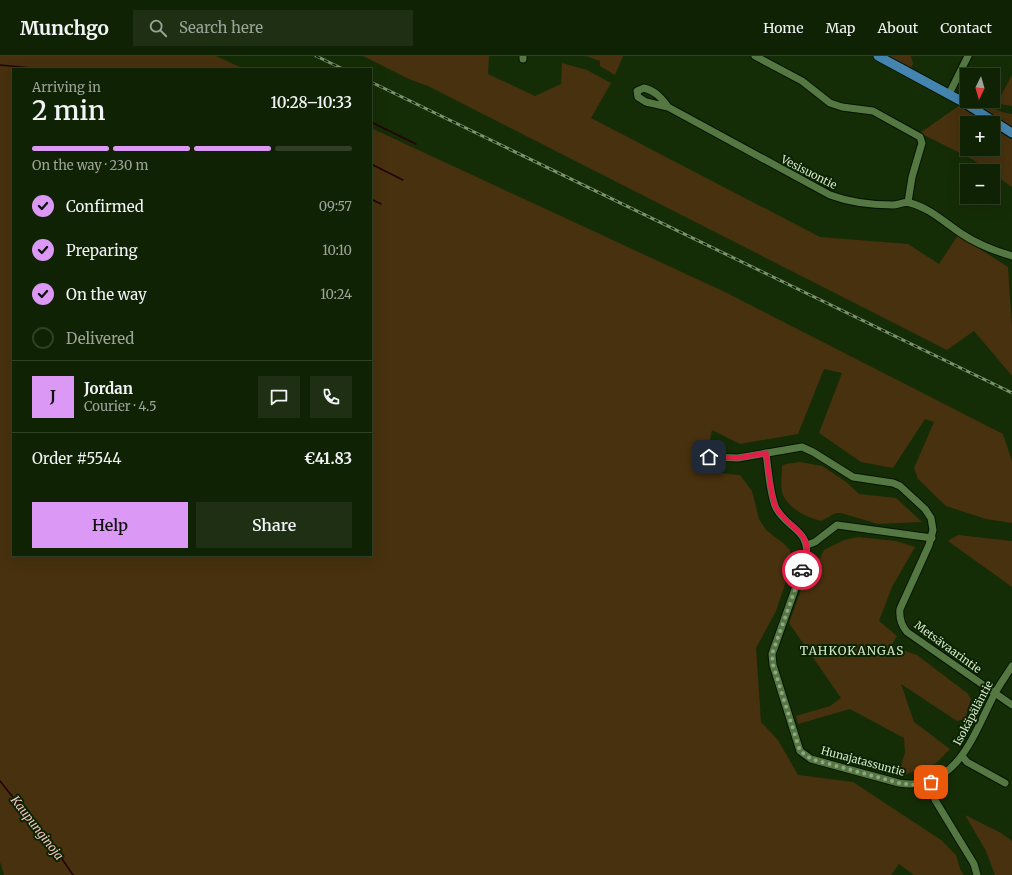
<!DOCTYPE html>
<meta charset="utf-8">
<style>
:root{--surface:#102204;--page:#1e2f13;--text:#f1f3f6;--muted:#9ca49a;--line:#303f26;--accent:#db99f5}
body{margin:0;font-family:Merriweather,serif;background:var(--page);color:var(--text);height:100vh;display:flex;flex-direction:column;font-size:15px;white-space:nowrap}
*{box-sizing:border-box;margin:0}
p{font-size:13px;color:var(--muted)}
.icon{flex:none;width:22px;height:22px;fill:none;stroke:currentColor;stroke-width:2;stroke-linecap:round;stroke-linejoin:round}
.map{position:relative;flex:1;overflow:hidden}
.details{position:absolute;left:12px;top:12px;width:360px;height:488px;display:flex;flex-direction:column;background:var(--surface);border-radius:0px;box-shadow:0 4px 16px #0002,0 0 0 1px var(--line)}
.details>*{flex:none}
.needle{width:26px;rotate:185deg}
.tools{position:absolute;left:960px;top:12px;display:grid;gap:8px}
.tools a{display:grid;place-items:center;width:40px;height:40px;border-radius:0px;background:var(--surface);box-shadow:0 4px 16px #0002,0 0 0 1px var(--line);font-size:20px}
.pin{position:absolute;display:grid;place-items:center;width:34px;height:34px;color:#fff;margin:-17px;border-radius:8px;box-shadow:0 2px 6px #0006}
.courier{position:absolute;display:grid;place-items:center;width:40px;height:40px;margin:-20px;border:3px solid #e11d48;border-radius:50%;background:#fff;color:#222;box-shadow:0 1px 5px #0007}
.summary em{font-style:normal;font-weight:600}
.summary div{display:flex;flex-direction:column-reverse}
.summary{display:flex;align-items:center;justify-content:space-between;height:68px;padding:0 20px}
h1{font-size:26px;font-weight:600;line-height:30px}
.bar{display:grid;grid-template-columns:repeat(4,1fr);gap:6px 4px;align-content:center;height:48px;padding:0 20px}
.bar i{height:5px;border-radius:3px;background:var(--line)}
.bar .active{background:var(--accent)}
.bar p{grid-column:span 4}
.line{display:flex;align-items:center;gap:10px;padding:0 20px;border-top:1px solid var(--line)}
.line div{flex:1}
.round{display:grid;place-items:center;flex:none;width:42px;height:42px;border-radius:0px;background:var(--page)}
ol{padding:0 20px;list-style:none}
li{display:flex;align-items:center;gap:12px;height:44px}
li p{margin-inline-start:auto}
li .icon{padding:4px;border-radius:50%;background:var(--accent);color:#111;stroke-width:4}
li:last-child{color:var(--muted)}
li i{width:22px;height:22px;border:2px solid var(--line);border-radius:50%}
.button{display:flex;gap:8px;margin-top:auto;padding:8px 20px}
.button a{flex:1;height:46px;border-radius:0px;background:var(--accent);color:#111;font-size:16px;font-weight:600;line-height:46px;text-align:center}
.button a+a{background:var(--page);color:var(--text)}
header{display:flex;align-items:center;gap:24px;box-sizing:border-box;height:56px;padding:0 20px;background:var(--surface);border-bottom:1px solid var(--line)}
header strong{font-size:19px}
nav{display:flex;gap:22px;margin-inline-start:auto;font-size:14px}
.search{width:280px;height:36px;background:var(--page);display:flex;align-items:center;gap:10px;box-sizing:border-box;padding:0 14px;border-radius:0px;color:var(--muted);font-size:15px}
.map>svg:first-child{display:block}
.green{fill:#47310e}
.lines{fill:none;stroke-linecap:round;stroke-linejoin:round}
.stream{stroke:#260006;stroke-width:1.5}
.minor-casing{stroke:#041400;stroke-width:9}
.major-casing{stroke:#041400;stroke-width:11}
.minor{stroke:#557843;stroke-width:7}
.major{stroke:#4485b0;stroke-width:9}
.rail-casing{stroke:#7b916f;stroke-width:3}
.rail{stroke:#0b2300;stroke-width:1.5;stroke-dasharray:4.5;stroke-linecap:butt}
.done{stroke:#8fa584;stroke-width:4;stroke-dasharray:0 7.2}
.route{stroke:#e11d48;stroke-width:5}
.labels{text-anchor:middle;stroke-width:4;stroke-linejoin:round;paint-order:stroke}
.street-label{font-size:11px;fill:#d1e5c8;stroke:#0b2300}
.neighbourhood-label{font-size:12px;letter-spacing:1px;fill:#d1e5c8;stroke:#0b2300}
.water-label{font-size:12px;font-style:italic;fill:#f2c1c3;stroke:#0b2300}
</style>
<header>
<strong>Munchgo</strong>
<div class="search"><svg class="icon" aria-label="search" viewBox="0 0 24 24"><circle cx="10" cy="10" r="6"/><path d="M15 15l6 6"/></svg>Search here</div>
<nav><a>Home</a><a>Map</a><a>About</a><a>Contact</a></nav>
</header>
<div class="map">
<svg width="1012" height="819" viewBox="0 0 1012 819">
<rect width="100%" height="100%" fill="#152d06"/>
<!-- green -->
<g class="green">
<polygon points="0,0 216,0 244,13 13,13 13,499 371,499 371,72 727,237 1003,378 1012,405 1012,467 986,463 946,450 918,423 914,412 934,366 925,363 893,412 861,406 819,377 842,317 824,313 798,378 740,388 712,374 709,390 709,416 740,419 752,435 759,463 766,474 783,487 790,494 790,502 783,507 791,510 776,555 756,592 761,666 778,684 798,719 853,726 941,784 956,799 960,813 964,819 914,819 899,808 891,819 4,819 0,806"/>
<polygon points="363,0 489,0 488,18 535,40 561,28 562,7 587,14 611,27 591,62 820,181 908,188 939,208 958,179 1008,211 1012,271 1012,320 974,275 947,294 428,30 411,24"/>
<polygon points="586,0 623,0 615,19 600,10 600,5"/>
<polygon points="883,0 911,0 913,8 910,14"/>
<polygon points="1012,19 1012,50 1000,48 998,45"/>
<polygon points="967,45 978,45 1002,56 1012,58 1012,74"/>
<polygon points="960,49 989,67 967,67 967,93 993,93 993,70 1012,83 1012,131 993,118 993,115 989,115 972,103 920,77"/>
<path d="M800 406 822 410 845 425 859 438 896 442 922 466 878 468 841 457H836L821 465C807 461 790 454 783 439 780 433 782 417 782 410L786 408Z"/>
<polygon points="958,479 1012,485 1012,531 948,485"/>
<polygon points="858,481 896,485 915,491 892,531 879,565 897,580 891,590 917,599 967,637 971,643 965,663 957,665 901,628 914,666 950,693 935,708 898,721 905,696 904,682 850,653 798,668 796,660 830,650 841,642 789,567 807,518 810,521 824,494 844,484"/>
<polygon points="965,759 1001,777 1012,785 1012,819 995,819 986,795"/>
</g>
<g class="lines">
<!-- stream -->
<g class="stream">
<polyline points="0,9 42,13"/>
<polyline points="371,66 416,88"/>
<polyline points="371,108 403,124"/>
<polyline points="371,143 381,148"/>
<polyline points="0,725 60,800 73,819"/>
</g>
<defs>
<g id="minor">
<polyline points="755,0 802,25 830,47 842,51 873,55 920,81 922,87 912,121 908,146"/>
<polyline points="523,3 523,0"/>
<polyline points="949,38 968,0"/>
<path d="M668 51C661 41 655 35 644 32L637 35 638 41 646 46 668 51 830 139C849 146 872 149 893 149 898 149 905 145 910 147 930 152 945 167 962 178 977 188 995 195 1012 200"/>
<path d="M766 397C768 411 770 440 776 452 787 473 811 474 806 502L772 598 773 609 800 695 811 703 899 727C956 736 973 680 994 639 999 629 1006 620 1012 610"/>
<path d="M709 401 738 402 802 391 813 396 853 421 893 427 900 430 925 453 931 462 933 474 929 489 900 553C899 562 901 569 907 576L1012 649"/>
<polyline points="807,489 815,486 837,469 932,482"/>
<polyline points="962,700 967,706 1005,727"/>
<polyline points="931,726 935,744 974,808 977,819"/>
</g>
<polyline id="major" points="878,0 965,47 1012,77"/>
</defs>
<!-- minor casing -->
<use href="#minor" class="minor-casing"/>
<!-- major casing -->
<use href="#major" class="major-casing"/>
<!-- minor -->
<use href="#minor" class="minor"/>
<!-- major -->
<use href="#major" class="major"/>
<defs>
<g id="rail">
<polyline points="316,0 343,13"/>
<polyline points="371,26 1012,337"/>
</g>
</defs>
<!-- rail casing -->
<use href="#rail" class="rail-casing"/>
<!-- rail -->
<use href="#rail" class="rail"/>
</g>
<g class="lines">
<!-- done -->
<polyline class="done" points="802,514 772,598 773,609 800,695 811,703 899,727 912,729 931,726"/>
<!-- route -->
<path class="route" d="M709 401 738 402 766 397C768 411 771 441 776 452 779 457 783 460 786 464 807 483 812 486 802 514"/>
</g>
<g class="labels">
<!-- street labels -->
<g class="street-label">
<text transform="translate(809 116) rotate(27)" y="4">Vesisuontie</text>
<text transform="translate(948 591) rotate(36)" y="4">Metsävaarintie</text>
<text transform="translate(973 657) rotate(-62)" y="4">Isokäpäläntie</text>
<text transform="translate(863 705) rotate(15)" y="4">Hunajatassuntie</text>
</g>
<!-- neighbourhood labels -->
<g class="neighbourhood-label">
<text x="852" y="599">TAHKOKANGAS</text>
</g>
<!-- water labels -->
<g class="water-label">
<text transform="translate(37 772) rotate(52)" y="4">Kaupunginoja</text>
</g>
</g>
</svg>
<div class="tools">
<a><svg class="needle" viewBox="-14 -14 28 28"><path d="M0-13l5 13h-10z" fill="#e53935"/><path d="M0 13l5-13h-10z" fill="#9ca49a"/></svg></a>
<a>+</a>
<a>−</a>
</div>
<div class="pin" style="left:931px;top:726px;background:#ea580c"><svg class="icon" aria-label="bag" viewBox="0 0 24 24"><path d="M5 8h14l-1 12H6zM9 8a3 3 0 0 1 6 0"/></svg></div>
<div class="pin" style="left:709px;top:401px;background:#1f2937"><svg class="icon" aria-label="home" viewBox="0 0 24 24"><path d="M3 11l9-7 9 7M6 9v11h12V9"/></svg></div>
<div class="courier" style="left:802px;top:514px"><svg class="icon" aria-label="car" viewBox="0 0 24 24"><path d="M5 17H2v-5l4-1 3-4h7l3 4 3 1v5h-3M9 17h6M6 11h13"/><circle cx="7" cy="17" r="2"/><circle cx="17" cy="17" r="2"/></svg></div>
<section class="details">
<div class="summary"><div><h1>2 min</h1><p>Arriving in</p></div><em>10:28–10:33</em></div>
<div class="bar"><i class="active"></i><i class="active"></i><i class="active"></i><i></i><p>On the way · 230 m</p></div>
<ol>
<li><svg class="icon" aria-label="check" viewBox="0 0 24 24"><path d="M5 12l5 5 9-10"/></svg>Confirmed<p>09:57</p></li>
<li><svg class="icon" aria-label="check" viewBox="0 0 24 24"><path d="M5 12l5 5 9-10"/></svg>Preparing<p>10:10</p></li>
<li><svg class="icon" aria-label="check" viewBox="0 0 24 24"><path d="M5 12l5 5 9-10"/></svg>On the way<p>10:24</p></li>
<li><i></i>Delivered</li>
</ol>
<div class="line" style="height:72px"><b class="round" style="background:var(--accent);color:#111">J</b><div><b>Jordan</b><p>Courier · 4.5</p></div><a class="round"><svg class="icon" aria-label="chat" viewBox="0 0 24 24"><path d="M4 5h16v11H9l-5 4z"/></svg></a><a class="round"><svg class="icon" aria-label="phone" viewBox="0 0 24 24"><path d="M5 4h4l2 5-3 2q2 4 5 5l2-3 5 2v4C11 20 4 13 5 4z"/></svg></a></div>
<div class="line" style="height:52px"><div>Order #5544</div><b>€41.83</b></div>
<div class="button"><a>Help</a><a>Share</a></div>
</section>
</div>
